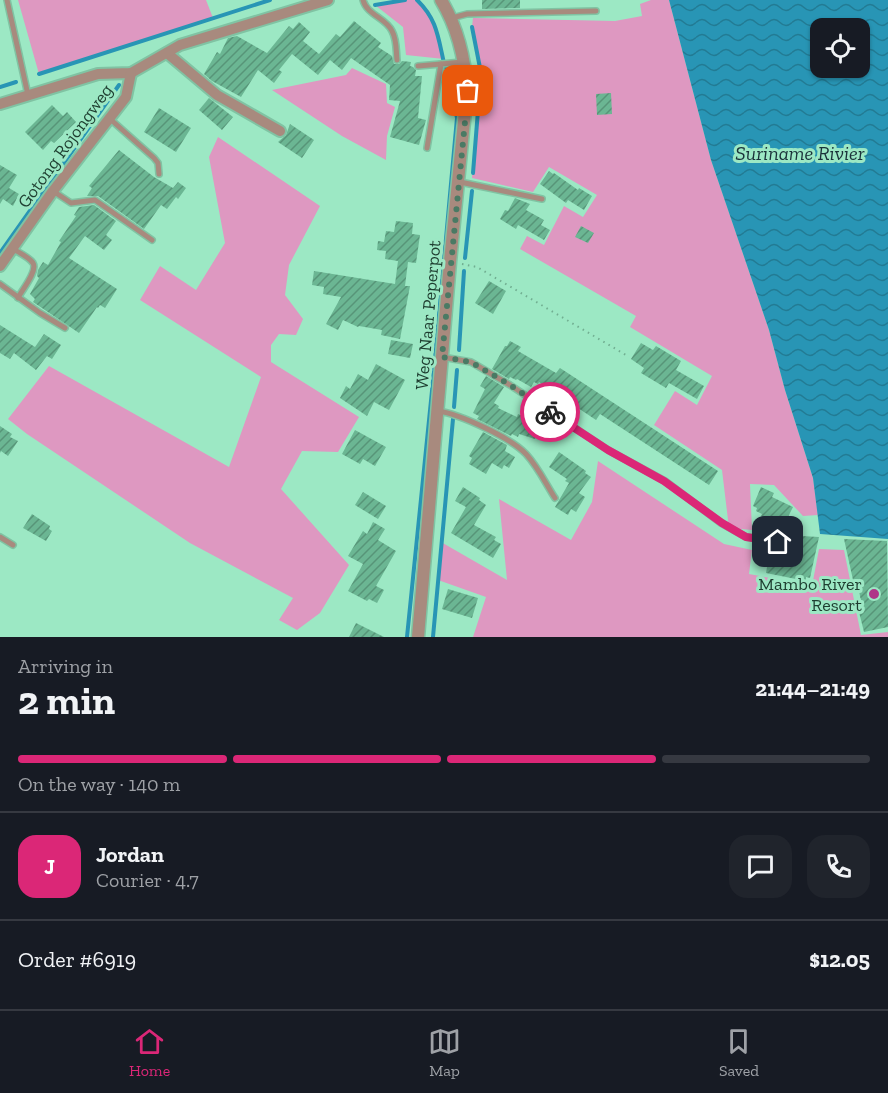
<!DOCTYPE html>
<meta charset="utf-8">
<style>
:root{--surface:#171b24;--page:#20242c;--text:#f1f3f6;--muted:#9ea1a6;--line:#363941;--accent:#db2777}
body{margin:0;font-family:"Zilla Slab",serif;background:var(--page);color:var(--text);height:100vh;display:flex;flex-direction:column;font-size:22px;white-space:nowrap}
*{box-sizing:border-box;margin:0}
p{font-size:20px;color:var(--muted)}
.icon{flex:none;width:33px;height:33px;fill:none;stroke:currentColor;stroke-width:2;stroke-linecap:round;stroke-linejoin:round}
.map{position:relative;height:637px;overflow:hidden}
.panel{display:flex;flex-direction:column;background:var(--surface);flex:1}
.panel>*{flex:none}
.buttons{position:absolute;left:810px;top:18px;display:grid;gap:12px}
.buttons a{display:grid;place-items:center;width:60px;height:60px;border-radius:12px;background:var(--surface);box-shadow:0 2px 4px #0004;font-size:30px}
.pin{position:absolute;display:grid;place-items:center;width:51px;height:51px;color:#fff;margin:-26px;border-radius:12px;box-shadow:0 3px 9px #0006}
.courier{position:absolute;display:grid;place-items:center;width:60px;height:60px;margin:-30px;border:4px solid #db2777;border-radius:50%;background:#fff;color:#222;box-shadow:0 2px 8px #0007}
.overview em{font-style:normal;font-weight:800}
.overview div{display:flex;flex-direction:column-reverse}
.overview{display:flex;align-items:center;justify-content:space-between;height:102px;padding:0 18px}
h1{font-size:39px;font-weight:800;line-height:45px}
.bar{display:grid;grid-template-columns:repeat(4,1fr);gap:9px 6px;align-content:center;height:72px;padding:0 18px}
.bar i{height:8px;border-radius:4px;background:var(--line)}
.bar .on{background:var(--accent)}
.bar p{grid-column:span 4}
.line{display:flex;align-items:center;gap:15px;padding:0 18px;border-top:2px solid var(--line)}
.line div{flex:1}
.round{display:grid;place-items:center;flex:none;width:63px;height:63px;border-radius:18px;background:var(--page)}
.dock{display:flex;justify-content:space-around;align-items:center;height:84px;border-top:2px solid var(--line);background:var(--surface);font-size:16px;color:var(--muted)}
.dock a{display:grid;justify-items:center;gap:3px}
.dock .on{color:var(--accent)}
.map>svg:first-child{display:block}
.grass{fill:#de98c1}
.water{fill:url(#water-waves);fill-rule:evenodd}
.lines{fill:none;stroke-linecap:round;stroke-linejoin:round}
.stream{stroke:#2895b5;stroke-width:4}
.building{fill:url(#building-hatch)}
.service-casing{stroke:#80c3a3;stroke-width:8}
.minor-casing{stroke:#80c3a3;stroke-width:14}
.tertiary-casing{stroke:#80c3a3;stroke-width:15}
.path{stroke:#71ae91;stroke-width:2;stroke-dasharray:1.5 4.5;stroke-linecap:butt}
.service{stroke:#a88a7e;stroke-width:5}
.minor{stroke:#a88a7e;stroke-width:10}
.tertiary{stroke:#a88a7e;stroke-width:12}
.done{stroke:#4a7a64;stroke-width:6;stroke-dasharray:0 10.8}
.route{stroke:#db2777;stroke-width:8}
.poi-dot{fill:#af3588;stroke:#9ce8c4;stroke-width:2}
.labels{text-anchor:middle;stroke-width:6;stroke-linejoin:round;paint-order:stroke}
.street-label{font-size:18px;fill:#1e3e30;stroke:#9ce8c4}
.poi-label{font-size:18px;fill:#1e3e30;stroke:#9ce8c4;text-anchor:end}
.water-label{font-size:20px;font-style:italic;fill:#1a3139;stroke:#9ce8c4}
</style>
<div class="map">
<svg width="888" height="637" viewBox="0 0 888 637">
<defs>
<pattern id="water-waves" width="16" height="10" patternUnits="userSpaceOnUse" patternTransform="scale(1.5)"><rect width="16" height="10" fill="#2895b5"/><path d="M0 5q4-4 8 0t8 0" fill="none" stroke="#227b94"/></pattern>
<pattern id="building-hatch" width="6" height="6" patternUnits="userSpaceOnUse" patternTransform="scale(1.5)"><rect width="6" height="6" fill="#6bb693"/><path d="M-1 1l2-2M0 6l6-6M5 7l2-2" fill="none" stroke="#579578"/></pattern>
</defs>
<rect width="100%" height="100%" fill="#9ce8c4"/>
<!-- grass -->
<g class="grass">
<polygon points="18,0 206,0 213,18 39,74"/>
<polygon points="405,0 417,0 429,11 438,35 444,59 406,55 403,27 375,5"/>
<polygon points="651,0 669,0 711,160 769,330 785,390 813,478 818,515 803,516 774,485 750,484 752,530 729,528 722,470 654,425 675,391 697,405 712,376 630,327 636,316 520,249 527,236 544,245 564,206 583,217 597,195 549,167 533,192 472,178 481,73 472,27 473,18 615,21 642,16 640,4"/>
<polygon points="352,68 386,84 387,103 395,107 387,136 386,160 342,136 272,90 346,75"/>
<polygon points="218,137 320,206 289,265 285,295 303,319 296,335 279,334 271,345 271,362 359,417 338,452 302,451 281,489 349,565 320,613 297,630 279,620 293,598 190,543 27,434 8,419 49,366 229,467 261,377 140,300 160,266 196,290 225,243 209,157"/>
<polygon points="598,461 724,544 752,550 749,574 812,586 819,549 844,550 861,635 888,632 888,637 473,637 486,597 438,580 441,542 507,580 499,499 571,540 592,502"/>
</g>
<!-- water -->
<path class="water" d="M669 0H888V539L820 534 813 478 785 390 769 330 711 160ZM820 28H860V68H820Z"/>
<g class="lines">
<!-- stream -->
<g class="stream">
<path d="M417 0C437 19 438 37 444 63"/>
<polyline points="375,5 405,0"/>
<polyline points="472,27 481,73 473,173"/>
<polyline points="39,74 270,0"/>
<polyline points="0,87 16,82"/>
<polyline points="0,253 119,85"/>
<polyline points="465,258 472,191"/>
<polyline points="459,350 464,271"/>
<polyline points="454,407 457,370"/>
<polyline points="407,637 433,381 457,118 446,67"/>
<polyline points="433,637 453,419"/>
</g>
</g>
<!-- building -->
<g class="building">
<polygon points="482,0 520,0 520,8 482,9"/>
<polygon points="354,21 381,43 378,47 392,56 394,64 399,64 402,61 411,62 410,66 413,67 416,70 415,76 422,76 418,118 426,120 419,145 390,137 400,101 389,100 390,85 351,58 342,70 330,60 318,75 292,54 279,70 282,72 274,83 258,70 241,97 212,81 204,74 217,52 220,54 228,38 237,36 267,53 289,26 293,29 299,22 310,32 303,41 319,54 336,34 340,37"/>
<polygon points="611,93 612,114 597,115 596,94"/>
<polygon points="209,98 233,117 222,130 199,110"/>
<polygon points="52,105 63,116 67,112 76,122 54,143 51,141 43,150 25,132"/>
<polygon points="159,108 191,128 176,152 144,132"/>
<polygon points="290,124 314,140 302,158 278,142 286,135"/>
<polygon points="119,150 154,177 173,188 178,182 186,188 178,199 176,197 167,209 161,205 144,229 98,196 87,196 92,188 89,186"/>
<polygon points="0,165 17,175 9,188 19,194 13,206 3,199 0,204"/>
<polygon points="549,171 553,174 554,173 578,190 579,188 592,196 584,210 568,200 566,203 540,184"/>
<polygon points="515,198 530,204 526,210 544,220 541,225 550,230 544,240 518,225 516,229 500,219 505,210 508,211"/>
<polygon points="94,205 116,221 106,235 112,240 104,250 85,236 69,258 117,289 105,308 100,305 98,308 97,307 79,333 33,302 35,299 30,294 39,278 37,276 38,270 43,262 48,265 61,242 59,241 76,216 74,215 79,207"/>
<polygon points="396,221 413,223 412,234 420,235 416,263 408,262 405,286 410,286 400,339 381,335 382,330 359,326 358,327 343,320 338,330 326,324 341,297 323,294 324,287 312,285 314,271 395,284 398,261 385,259 386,251 377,250 378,241 384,242 386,231 394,232"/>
<polygon points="581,226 594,233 588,243 575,237"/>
<polygon points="489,281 506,291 493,314 475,303"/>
<polygon points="0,325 35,347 44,334 61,345 52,359 47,356 36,370 14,353 10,359 0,353"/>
<polygon points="391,340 413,344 410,358 388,354"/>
<polygon points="510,341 521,347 518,351 556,373 560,368 718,471 709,485 600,414 596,420 539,382 538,384 534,382 531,387 517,379 516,380 510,377 509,379 492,369 505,346 507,346"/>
<polygon points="641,343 653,350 656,346 681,361 676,370 704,386 697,399 669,383 666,388 641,373 644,368 631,359"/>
<polygon points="376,364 405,380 389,410 374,402 367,416 340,398 346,386 350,389 358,374 368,380"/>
<polygon points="486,376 504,387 494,403 499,406 498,408 517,417 518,414 527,418 525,422 540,429 535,439 519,434 518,437 512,434 511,436 477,419 479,416 473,413 485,389 480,386"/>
<polygon points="0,426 12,434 10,437 18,441 8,456 1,451 0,453"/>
<polygon points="355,430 386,447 375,466 363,459 360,464 342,454"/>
<polygon points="483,432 507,445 505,451 515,457 509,468 504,465 502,469 492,463 486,474 469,464 472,458 469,456"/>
<polygon points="559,452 586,471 585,473 591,477 579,493 585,497 576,512 571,509 568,515 555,507 569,483 565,481 567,479 549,467"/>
<polygon points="463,487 480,498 479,500 486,505 474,525 496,537 494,540 501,544 493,558 451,533 466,507 455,501"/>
<polygon points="761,487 774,493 772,497 793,507 782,529 765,521 766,518 761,516 762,514 756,511 757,508 753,506"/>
<polygon points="363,492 386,506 378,519 355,505"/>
<polygon points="32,514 50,526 49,529 52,531 46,541 23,528"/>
<polygon points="373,522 385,529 378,540 396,551 376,586 384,590 377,603 369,599 367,601 348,591 363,564 348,556 363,531 367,534"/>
<polygon points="784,535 819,537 810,578 806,577 806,581 766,573 767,567 760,565 764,544 781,547"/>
<polygon points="844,539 887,541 888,627 864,632 858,608 862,607 857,580 853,580"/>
<polygon points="448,589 478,598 472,618 442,609"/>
<polygon points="356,623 384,637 349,637"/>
</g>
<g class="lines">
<defs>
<g id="service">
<polyline points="7,0 28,95"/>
<path d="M363 0C367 15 386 18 392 31 397 40 396 51 397 60"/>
<polyline points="452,18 467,14 596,11"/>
<polyline points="418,66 441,64"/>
<polyline points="109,118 154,158 158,163 159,174"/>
<polyline points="427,148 441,64 462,62"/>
<polyline points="460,182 542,199"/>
<polyline points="53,191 71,203 95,200 152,240"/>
<path d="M13 249C18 252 29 257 33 263 38 271 22 290 18 298"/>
<polyline points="0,284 40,313 65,328"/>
<polyline points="442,357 471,362 510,385 608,450 665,481 721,523 746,537 778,541"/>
<path d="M438 411C460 414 511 438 526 454 538 467 546 484 555 498"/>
<polyline points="0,537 13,545"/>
</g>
<g id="minor">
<polyline points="167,53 217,95 280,131"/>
<polyline points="0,104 98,74 131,73 180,45 328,0"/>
<polyline points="0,266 53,191 126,97 131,73"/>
</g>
<path id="tertiary" d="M418 637 450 262 467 91C465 59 458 28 441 0"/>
</defs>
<!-- service casing -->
<use href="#service" class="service-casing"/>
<!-- minor casing -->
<use href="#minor" class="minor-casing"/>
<!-- tertiary casing -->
<use href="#tertiary" class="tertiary-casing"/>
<!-- path -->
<polyline class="path" points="462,264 477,267 626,355"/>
<!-- service -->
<use href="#service" class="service"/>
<!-- minor -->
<use href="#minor" class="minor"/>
<!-- tertiary -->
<use href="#tertiary" class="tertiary"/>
</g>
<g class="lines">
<!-- done -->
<polyline class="done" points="468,91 442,357 471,362 510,385 550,412"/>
<!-- route -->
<polyline class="route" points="550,412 608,450 664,481 722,523 746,537 778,542"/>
</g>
<!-- markers -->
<circle class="poi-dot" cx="874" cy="594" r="6"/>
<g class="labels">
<!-- street labels -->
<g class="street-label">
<text transform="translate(65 146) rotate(-54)" y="6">Gotong Rojongweg</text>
<text transform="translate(428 315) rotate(-85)" y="6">Weg Naar Peperpot</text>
</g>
<!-- poi labels -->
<g class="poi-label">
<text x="862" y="590">Mambo River<tspan x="862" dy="21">Resort</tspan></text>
</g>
<!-- water labels -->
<g class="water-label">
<text x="800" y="160">Suriname Rivier</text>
</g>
</g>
</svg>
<div class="buttons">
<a><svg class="icon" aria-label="locate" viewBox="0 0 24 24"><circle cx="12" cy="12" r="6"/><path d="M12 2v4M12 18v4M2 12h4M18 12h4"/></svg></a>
</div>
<div class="pin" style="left:468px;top:91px;background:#ea580c"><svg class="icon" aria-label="bag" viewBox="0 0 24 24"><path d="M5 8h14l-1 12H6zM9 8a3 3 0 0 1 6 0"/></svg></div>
<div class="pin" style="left:778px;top:542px;background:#1f2937"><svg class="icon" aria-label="home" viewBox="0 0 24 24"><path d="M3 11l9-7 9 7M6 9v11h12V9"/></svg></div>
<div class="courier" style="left:550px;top:412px"><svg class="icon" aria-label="bike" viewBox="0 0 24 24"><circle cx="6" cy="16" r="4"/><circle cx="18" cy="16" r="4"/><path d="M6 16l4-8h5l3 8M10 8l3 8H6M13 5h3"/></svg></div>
</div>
<section class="panel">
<div class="overview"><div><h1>2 min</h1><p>Arriving in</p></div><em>21:44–21:49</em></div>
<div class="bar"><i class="on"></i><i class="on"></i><i class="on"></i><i></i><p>On the way · 140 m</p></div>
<div class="line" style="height:108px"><b class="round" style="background:var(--accent);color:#fff">J</b><div><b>Jordan</b><p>Courier · 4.7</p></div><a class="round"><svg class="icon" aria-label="chat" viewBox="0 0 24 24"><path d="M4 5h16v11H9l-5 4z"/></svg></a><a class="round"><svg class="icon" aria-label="phone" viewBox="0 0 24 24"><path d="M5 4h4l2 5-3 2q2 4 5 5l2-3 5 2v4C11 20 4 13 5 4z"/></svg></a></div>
<div class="line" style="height:78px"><div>Order #6919</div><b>$12.05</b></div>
</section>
<nav class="dock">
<a class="on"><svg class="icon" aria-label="home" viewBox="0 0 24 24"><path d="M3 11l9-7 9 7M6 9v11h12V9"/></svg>Home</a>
<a><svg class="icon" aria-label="map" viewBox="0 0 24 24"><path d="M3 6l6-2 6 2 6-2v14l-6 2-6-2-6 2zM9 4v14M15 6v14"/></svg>Map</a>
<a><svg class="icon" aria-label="saved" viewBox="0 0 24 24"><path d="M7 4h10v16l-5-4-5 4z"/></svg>Saved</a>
</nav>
